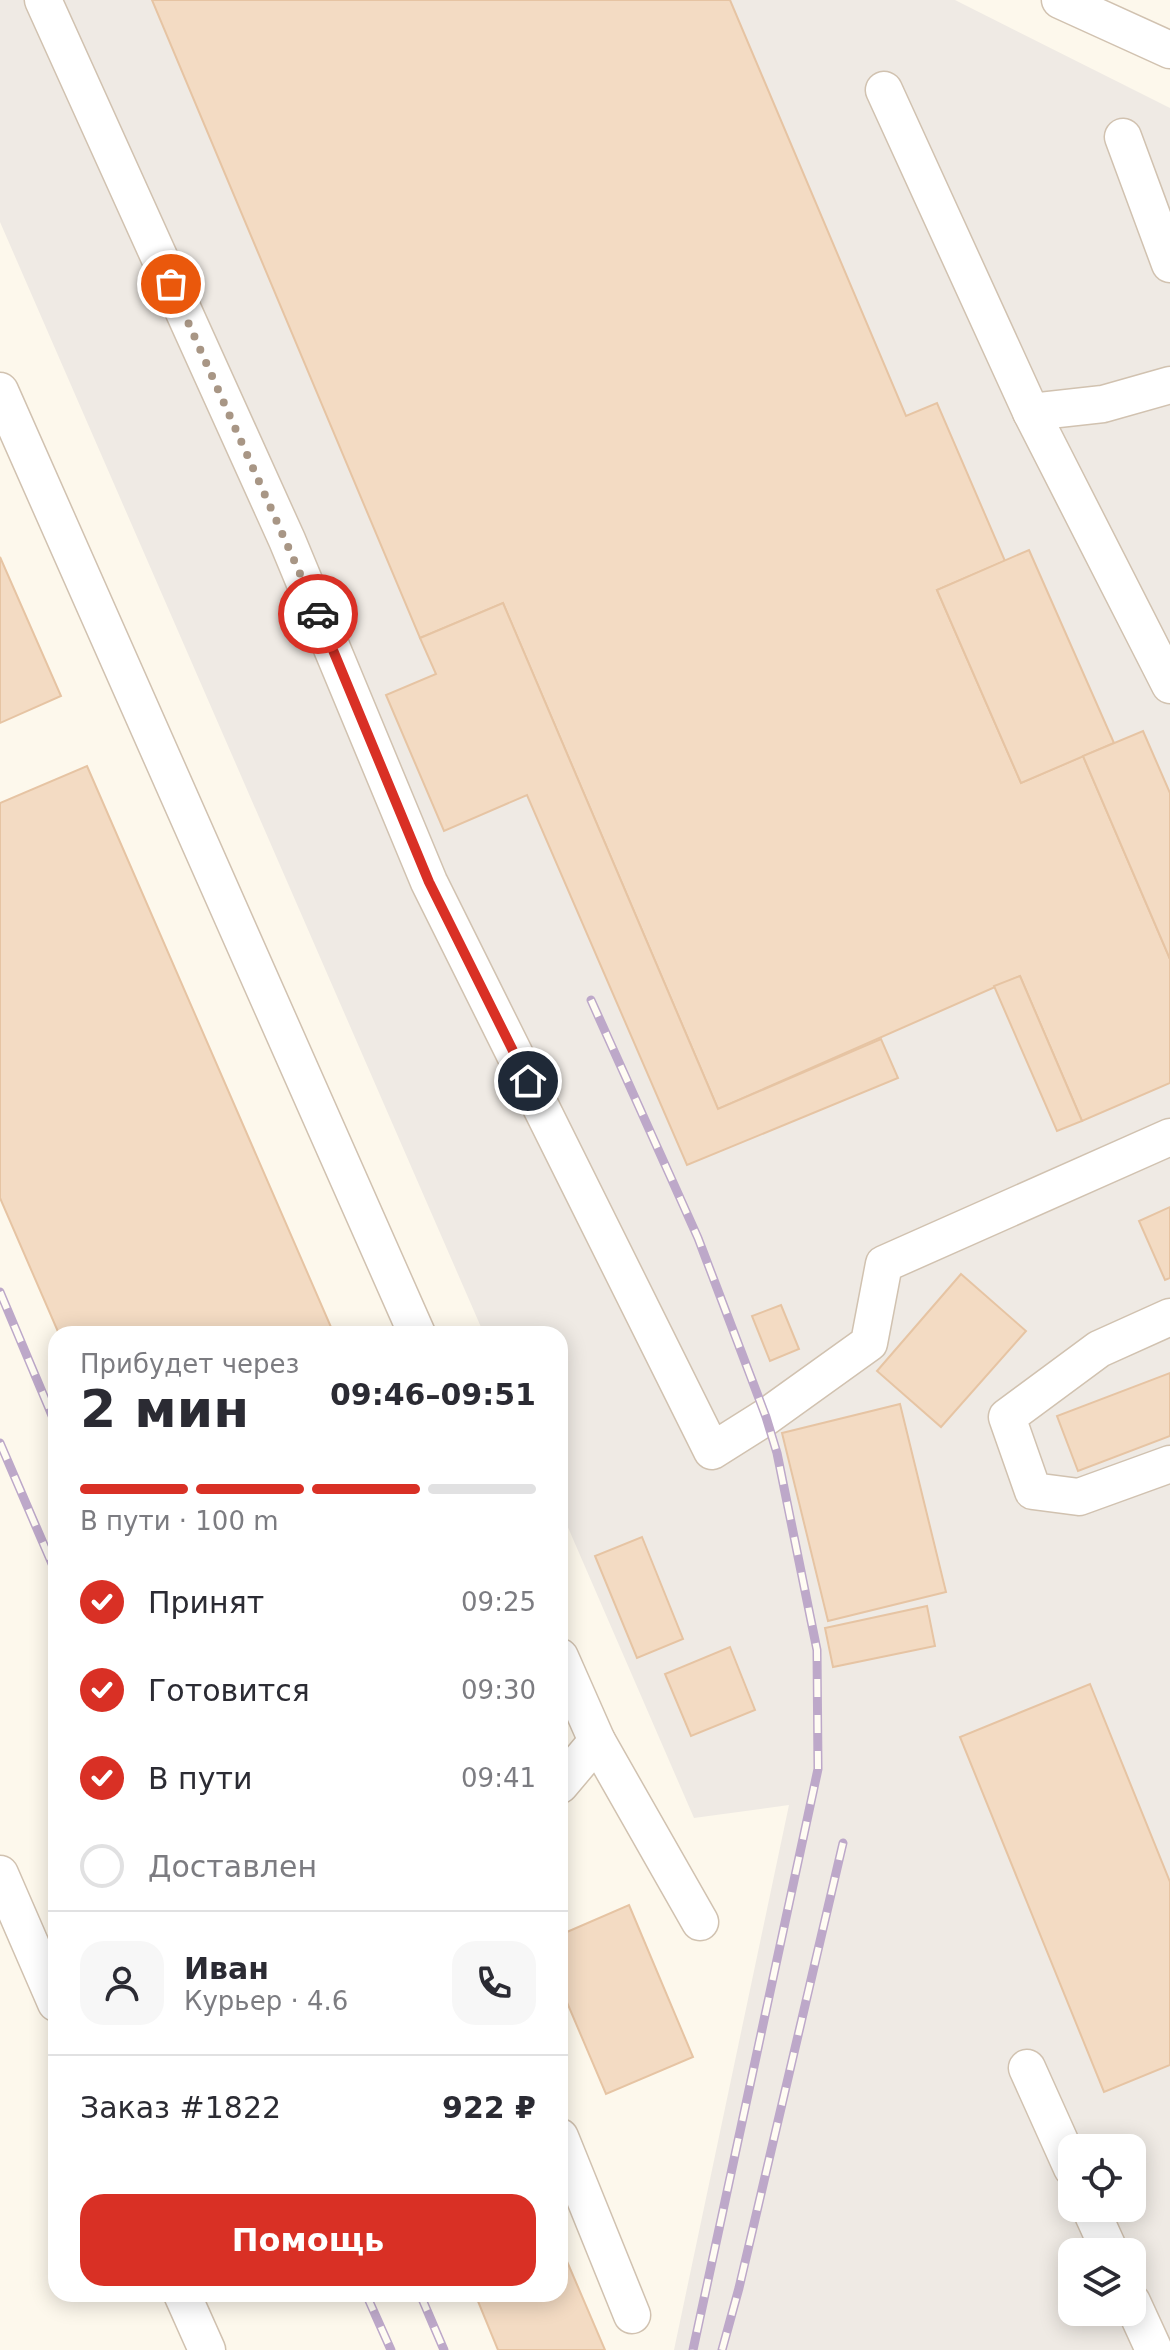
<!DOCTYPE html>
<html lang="ru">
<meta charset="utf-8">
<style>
:root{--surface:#fff;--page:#f7f7f7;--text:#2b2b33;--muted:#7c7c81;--line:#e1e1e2;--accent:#d93025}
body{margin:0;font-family:"DejaVu Sans",sans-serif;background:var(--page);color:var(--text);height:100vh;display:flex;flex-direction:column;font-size:30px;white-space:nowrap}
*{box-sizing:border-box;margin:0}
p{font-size:26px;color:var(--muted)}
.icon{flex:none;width:44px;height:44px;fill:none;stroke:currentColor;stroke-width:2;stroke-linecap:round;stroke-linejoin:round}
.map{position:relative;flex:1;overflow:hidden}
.side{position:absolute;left:48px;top:1326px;width:520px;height:976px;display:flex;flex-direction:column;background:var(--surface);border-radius:24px;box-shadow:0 4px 20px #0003}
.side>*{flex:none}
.controls{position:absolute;left:1058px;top:2134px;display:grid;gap:16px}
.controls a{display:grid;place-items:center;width:88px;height:88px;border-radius:16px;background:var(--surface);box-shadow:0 4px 20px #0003;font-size:40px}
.pin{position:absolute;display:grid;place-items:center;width:68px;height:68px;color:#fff;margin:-34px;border:4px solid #fff;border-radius:50%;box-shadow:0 2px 8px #0007}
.courier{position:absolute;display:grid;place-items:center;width:80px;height:80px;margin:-40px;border:6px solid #d93025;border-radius:50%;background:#fff;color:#222;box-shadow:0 2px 10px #0007}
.summary em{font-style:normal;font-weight:700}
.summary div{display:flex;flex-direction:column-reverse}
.summary{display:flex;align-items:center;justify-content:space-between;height:136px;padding:0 32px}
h1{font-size:52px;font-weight:700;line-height:60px}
.bar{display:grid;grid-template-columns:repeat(4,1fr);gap:12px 8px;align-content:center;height:96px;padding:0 32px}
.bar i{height:10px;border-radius:6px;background:var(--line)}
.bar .on{background:var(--accent)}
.bar p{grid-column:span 4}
.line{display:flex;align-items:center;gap:20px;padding:0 32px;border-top:2px solid var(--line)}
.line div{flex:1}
.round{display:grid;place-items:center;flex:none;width:84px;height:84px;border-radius:24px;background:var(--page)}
ol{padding:0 32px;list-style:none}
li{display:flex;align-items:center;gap:24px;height:88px}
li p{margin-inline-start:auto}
li .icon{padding:8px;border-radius:50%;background:var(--accent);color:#fff;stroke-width:4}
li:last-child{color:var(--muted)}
li i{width:44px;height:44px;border:4px solid var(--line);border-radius:50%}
.action{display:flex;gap:16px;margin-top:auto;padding:16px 32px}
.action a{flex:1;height:92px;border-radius:24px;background:var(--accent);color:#fff;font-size:32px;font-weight:700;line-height:92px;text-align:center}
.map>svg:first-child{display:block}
.industrial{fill:#efeae4;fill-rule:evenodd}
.building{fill:#f3dbc3;stroke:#e6c4a3;stroke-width:2}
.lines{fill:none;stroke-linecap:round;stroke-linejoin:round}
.minor-casing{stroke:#d1c2b0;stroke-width:39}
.minor{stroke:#fff;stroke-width:36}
.rail-casing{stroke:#bda8c9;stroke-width:9}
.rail{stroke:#fffcf3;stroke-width:6;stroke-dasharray:18;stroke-linecap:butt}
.done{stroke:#a89685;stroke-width:8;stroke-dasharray:0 14.4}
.route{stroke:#d93025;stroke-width:10}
</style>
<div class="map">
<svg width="1170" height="2350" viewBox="0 0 1170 2350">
<rect width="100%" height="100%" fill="#fdf8ec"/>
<!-- industrial -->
<path class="industrial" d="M0 0H955L1170 108V2350H674L789 1805 694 1818 560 1509V1334H484L0 222ZM1072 2148H1132V2208H1072ZM1072 2252H1132V2312H1072Z"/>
<!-- building -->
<g class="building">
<polygon points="152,0 730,0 906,416 937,403 1005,561 937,590 1021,783 1083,756 1170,959 1170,1083 1082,1121 1020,976 718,1109 503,603 420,638"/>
<polygon points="1029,550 1114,743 1021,783 937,590"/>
<polygon points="0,557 61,696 0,723"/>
<polygon points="503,603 718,1109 881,1039 898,1078 687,1165 527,795 444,831 386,695 436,674 420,638"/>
<polygon points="1143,731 1170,793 1170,959 1083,756"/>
<polygon points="87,766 334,1334 59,1334 0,1198 0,803"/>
<polygon points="1020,976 1082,1121 1057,1131 994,986"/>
<polygon points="1170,1207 1170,1278 1165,1280 1139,1221"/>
<polygon points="961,1274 1026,1331 941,1427 877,1371"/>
<polygon points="781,1305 799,1349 770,1361 752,1316"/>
<polygon points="1170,1373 1170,1436 1078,1471 1057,1416"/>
<polygon points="900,1404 946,1592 828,1621 782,1433"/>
<polygon points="642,1537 683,1639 637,1658 595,1556"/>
<polygon points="927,1606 935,1646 833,1667 825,1628"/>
<polygon points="730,1647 755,1710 691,1736 665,1674"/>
<polygon points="1090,1684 1170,1882 1170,2065 1104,2092 960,1737"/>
<polygon points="629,1905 693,2057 606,2094 560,1986 560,1935"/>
<polygon points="560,2245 605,2350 498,2350 475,2294 560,2294"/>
</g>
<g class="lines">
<defs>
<g id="minor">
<polyline points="43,0 287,540 429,882 712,1451 766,1417 869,1343 884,1264 1170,1137"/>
<polyline points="1060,0 1170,50"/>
<polyline points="884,90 1031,412 1170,685"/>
<polyline points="1123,137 1170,264"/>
<polyline points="0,391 417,1334"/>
<polyline points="1031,412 1103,404 1170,385"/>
<polyline points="1170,1317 1099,1349 1007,1417 1033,1491 1079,1497 1170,1464"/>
<polyline points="560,1657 597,1741 700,1922"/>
<polyline points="560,1785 597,1741"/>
<polyline points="0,1874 56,2003"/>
<polyline points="1027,2068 1072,2168"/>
<polyline points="560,2137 632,2315"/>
<polyline points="1090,2208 1110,2252"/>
<polyline points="182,2294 207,2350"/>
<polyline points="1132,2302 1154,2350"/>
</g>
</defs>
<!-- minor casing -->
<use href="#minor" class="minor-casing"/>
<!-- minor -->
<use href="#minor" class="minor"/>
<defs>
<g id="rail">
<polyline points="591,1000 698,1238 766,1417 777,1453 817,1650 818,1769 693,2350"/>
<polyline points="0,1292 56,1425"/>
<polyline points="0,1443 56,1573"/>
<polyline points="366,2294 391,2350"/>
<polyline points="420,2294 444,2350"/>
<polyline points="722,2350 739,2288 843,1843"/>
</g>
</defs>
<!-- rail casing -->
<use href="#rail" class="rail-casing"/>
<!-- rail -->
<use href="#rail" class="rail"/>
</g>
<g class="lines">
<!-- done -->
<polyline class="done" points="171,284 318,614"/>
<!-- route -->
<polyline class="route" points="318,614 429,882 528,1081"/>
</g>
</svg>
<div class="controls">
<a><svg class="icon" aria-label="locate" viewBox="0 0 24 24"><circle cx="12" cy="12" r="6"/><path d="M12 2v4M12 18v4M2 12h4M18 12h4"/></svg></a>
<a><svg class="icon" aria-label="layers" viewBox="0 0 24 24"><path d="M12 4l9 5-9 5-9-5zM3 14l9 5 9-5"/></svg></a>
</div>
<div class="pin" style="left:171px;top:284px;background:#ea580c"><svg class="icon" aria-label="bag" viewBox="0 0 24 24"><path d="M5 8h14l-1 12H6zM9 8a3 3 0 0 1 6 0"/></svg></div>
<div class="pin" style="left:528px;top:1081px;background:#1f2937"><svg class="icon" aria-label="home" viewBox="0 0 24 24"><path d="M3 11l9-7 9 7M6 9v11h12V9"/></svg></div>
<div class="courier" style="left:318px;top:614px"><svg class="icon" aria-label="car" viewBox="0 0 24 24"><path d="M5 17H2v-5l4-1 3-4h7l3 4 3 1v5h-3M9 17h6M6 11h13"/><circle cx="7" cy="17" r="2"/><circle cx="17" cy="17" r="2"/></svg></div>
<section class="side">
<div class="summary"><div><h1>2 мин</h1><p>Прибудет через</p></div><em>09:46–09:51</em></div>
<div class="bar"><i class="on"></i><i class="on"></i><i class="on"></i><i></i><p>В пути · 100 m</p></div>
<ol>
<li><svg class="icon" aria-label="check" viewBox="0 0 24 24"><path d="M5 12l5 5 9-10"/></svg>Принят<p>09:25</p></li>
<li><svg class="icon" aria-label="check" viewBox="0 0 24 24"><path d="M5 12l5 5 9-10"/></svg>Готовится<p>09:30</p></li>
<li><svg class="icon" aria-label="check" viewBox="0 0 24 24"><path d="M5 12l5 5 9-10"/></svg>В пути<p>09:41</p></li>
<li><i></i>Доставлен</li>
</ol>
<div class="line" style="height:144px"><a class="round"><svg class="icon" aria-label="person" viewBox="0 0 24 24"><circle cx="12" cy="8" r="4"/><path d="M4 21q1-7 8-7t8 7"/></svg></a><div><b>Иван</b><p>Курьер · 4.6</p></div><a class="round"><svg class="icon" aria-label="phone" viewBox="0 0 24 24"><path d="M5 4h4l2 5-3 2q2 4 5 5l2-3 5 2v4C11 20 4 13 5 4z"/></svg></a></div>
<div class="line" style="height:104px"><div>Заказ #1822</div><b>922 ₽</b></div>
<div class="action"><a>Помощь</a></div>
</section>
</div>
